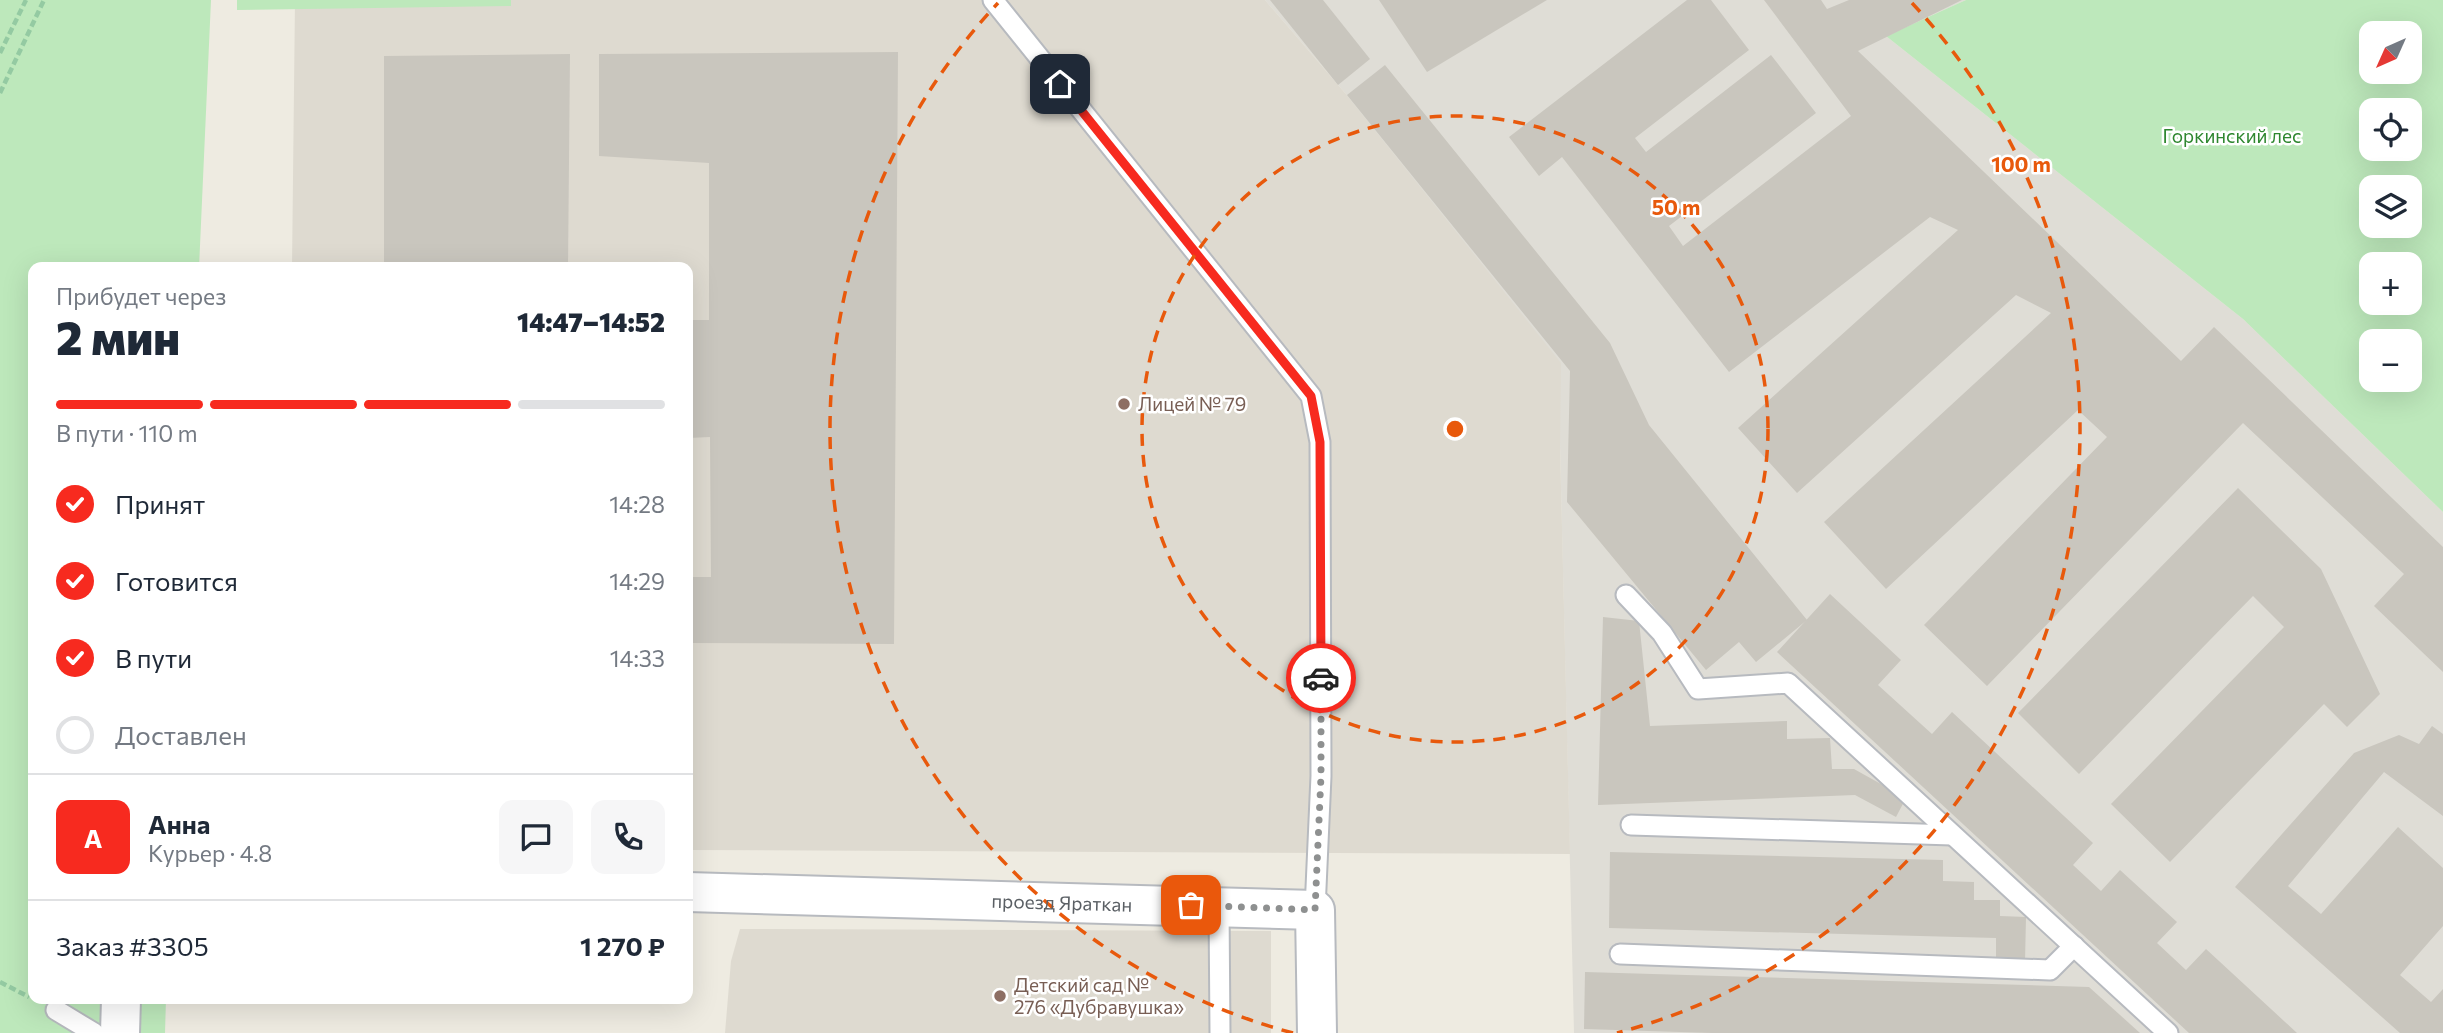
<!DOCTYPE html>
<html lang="ru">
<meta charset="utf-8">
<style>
:root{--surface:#fff;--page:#f6f6f7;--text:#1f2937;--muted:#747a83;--line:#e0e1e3;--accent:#f72a1f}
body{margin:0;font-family:Commissioner,sans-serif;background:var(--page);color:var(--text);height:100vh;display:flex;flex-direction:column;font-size:26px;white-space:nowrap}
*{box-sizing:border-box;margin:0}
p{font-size:23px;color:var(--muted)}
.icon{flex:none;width:38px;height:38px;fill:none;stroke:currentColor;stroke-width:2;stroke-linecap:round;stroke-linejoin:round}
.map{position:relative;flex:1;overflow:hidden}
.drawer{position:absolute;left:28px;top:262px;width:665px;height:742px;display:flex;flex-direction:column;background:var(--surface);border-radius:14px;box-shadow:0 7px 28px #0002}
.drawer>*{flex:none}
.needle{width:46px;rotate:225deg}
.tools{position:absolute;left:2359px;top:21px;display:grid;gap:14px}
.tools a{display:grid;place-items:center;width:63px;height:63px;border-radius:14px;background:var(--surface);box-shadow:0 7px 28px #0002;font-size:35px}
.pin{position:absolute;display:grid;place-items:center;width:60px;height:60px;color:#fff;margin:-30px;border-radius:14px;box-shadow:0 4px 10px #0006}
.courier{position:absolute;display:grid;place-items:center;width:70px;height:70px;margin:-35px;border:5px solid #f72a1f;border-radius:50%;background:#fff;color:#222;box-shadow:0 2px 9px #0007}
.head em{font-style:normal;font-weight:800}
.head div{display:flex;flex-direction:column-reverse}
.head{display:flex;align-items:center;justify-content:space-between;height:119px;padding:0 28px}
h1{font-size:46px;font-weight:800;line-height:52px}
.bar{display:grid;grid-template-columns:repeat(4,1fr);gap:10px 7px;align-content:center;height:84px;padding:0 28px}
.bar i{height:9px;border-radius:5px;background:var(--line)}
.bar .active{background:var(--accent)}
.bar p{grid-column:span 4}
.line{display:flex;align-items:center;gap:18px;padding:0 28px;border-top:2px solid var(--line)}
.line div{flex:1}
.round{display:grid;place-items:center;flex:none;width:74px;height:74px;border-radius:14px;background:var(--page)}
ol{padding:0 28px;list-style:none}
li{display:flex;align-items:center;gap:21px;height:77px}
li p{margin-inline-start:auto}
li .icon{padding:7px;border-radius:50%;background:var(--accent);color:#fff;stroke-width:4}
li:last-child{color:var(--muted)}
li i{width:38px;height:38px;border:4px solid var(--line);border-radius:50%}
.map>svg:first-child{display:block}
.industrial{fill:#dfddd6}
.education{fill:#dedad0}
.green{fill:#bde8bb;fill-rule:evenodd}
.building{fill:#c9c6be}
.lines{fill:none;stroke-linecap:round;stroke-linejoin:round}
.lane-casing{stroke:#b7babf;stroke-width:23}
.street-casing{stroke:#b7babf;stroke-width:42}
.path{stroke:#94caa2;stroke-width:4.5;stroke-dasharray:7 3.5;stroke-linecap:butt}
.lane{stroke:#fff;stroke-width:19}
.street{stroke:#fff;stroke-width:38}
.done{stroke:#8e9090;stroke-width:7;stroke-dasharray:0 12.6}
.route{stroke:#f72a1f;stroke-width:9}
.ring{fill:none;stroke:#e8590c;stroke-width:3.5;stroke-dasharray:12 9}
.education-dot{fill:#8d6e63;stroke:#fff;stroke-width:2.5}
.labels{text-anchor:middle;stroke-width:5;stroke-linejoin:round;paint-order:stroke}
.park-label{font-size:19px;fill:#2e872f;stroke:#fff}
.education-label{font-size:19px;fill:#785e54;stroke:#fff;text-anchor:start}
.street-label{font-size:19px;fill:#5a5f64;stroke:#fff}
.centre{fill:#e8590c;stroke:#fff;stroke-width:3.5}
.ring-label{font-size:21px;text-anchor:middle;font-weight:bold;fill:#e8590c;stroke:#fff;stroke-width:5;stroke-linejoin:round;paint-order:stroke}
</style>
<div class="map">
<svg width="2443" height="1033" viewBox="0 0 2443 1033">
<rect width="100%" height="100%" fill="#eeebe1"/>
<!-- industrial -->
<polygon class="industrial" points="1265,0 1966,0 1886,36 2243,319 2443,512 2443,1033 1574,1033 1560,445 1345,93"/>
<!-- education -->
<g class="education">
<polygon points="295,0 1265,0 1345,93 1561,363 1560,445 1570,854 688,850 688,268 292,268"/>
<polygon points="740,929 1271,931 1271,1033 725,1033 731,961"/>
</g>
<!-- green -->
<g class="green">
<polygon points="0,0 211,0 199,268 33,268 33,999 166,999 165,1033 0,1033"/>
<polygon points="237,0 511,0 511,6 237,10"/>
<path d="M1966 0H2443V512L2243 319 1886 36ZM2371 33H2410V72H2371ZM2371 110H2410V149H2371ZM2371 187H2410V226H2371ZM2371 264H2410V303H2371ZM2371 341H2410V380H2371Z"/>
</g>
<!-- building -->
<g class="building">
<polygon points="1270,0 1323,0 1370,59 1338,85"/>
<polygon points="1379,0 1547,0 1427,72"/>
<polygon points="1687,0 1711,0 1749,50 1635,138 1646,152 1771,55 1816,113 1669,226 1683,246 1851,116 1764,0 1821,0 1827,9 1849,0 1962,0 1858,51 2181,361 2214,327 2443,547 2443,672 2374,606 2404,574 2243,423 1987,686 1924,625 2107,437 2078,410 1886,589 1824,522 2051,313 2016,295 1797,493 1738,428 1958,230 1930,217 1729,372 1562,157 1539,176 1509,137"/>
<polygon points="898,52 894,644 688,643 688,577 711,577 710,437 688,438 688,320 709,320 709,163 599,156 599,54"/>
<polygon points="570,54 568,268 384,268 384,56"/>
<polygon points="1385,65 1610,343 1649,425 1807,620 1756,662 1739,642 1706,670 1567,502 1570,371 1347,95"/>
<polygon points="2238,488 2321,569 2380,694 2347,727 2324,704 2170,862 2111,804 2284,627 2253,596 2079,774 2018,713"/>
<polygon points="1830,594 1901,660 1878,685 1932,734 1952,712 2093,843 2073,865 2101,891 2120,870 2177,922 2157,943 2186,970 2206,949 2297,1033 2189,1033 1777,652"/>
<polygon points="1603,617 1639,621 1650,726 1787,721 1787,739 1830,738 1832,769 1854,769 1906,798 1896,817 1855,795 1598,805"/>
<polygon points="2432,726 2443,734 2443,816 2384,772 2288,886 2321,914 2398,827 2443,868 2443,926 2400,975 2431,1002 2443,989 2443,1033 2400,1033 2235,887 2354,753 2399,735 2419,744"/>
<polygon points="1610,852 1943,860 1943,881 1974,882 1974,900 2000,900 2000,916 2026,917 2025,962 1996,961 1996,938 1609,928"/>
<polygon points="1585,972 2089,987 2140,1033 1712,1033 1584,1029"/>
</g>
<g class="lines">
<defs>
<g id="lane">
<polyline points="993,0 1311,396 1320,442 1321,776 1315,910"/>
<polyline points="1626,595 1662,633 1698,689 1788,683 2168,1033"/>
<polyline points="1631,825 1952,835"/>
<polyline points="1219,906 1220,1033"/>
<polyline points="1620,954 2050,970 2074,946"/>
<polyline points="56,1010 94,1033"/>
</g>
<g id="street">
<path id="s1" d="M688 892 1315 910 1317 1033"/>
<polyline points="120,1033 121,999"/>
</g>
</defs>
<!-- lane casing -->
<use href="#lane" class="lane-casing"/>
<!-- street casing -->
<use href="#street" class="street-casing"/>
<!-- path -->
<g class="path">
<polyline points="0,53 26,0"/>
<polyline points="0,93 44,0"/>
<polyline points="0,982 29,997"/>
</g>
<!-- lane -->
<use href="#lane" class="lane"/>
<!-- street -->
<use href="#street" class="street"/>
</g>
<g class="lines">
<!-- done -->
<polyline class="done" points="1191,905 1315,910 1321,776 1321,678"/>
<!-- route -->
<polyline class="route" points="1060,84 1311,396 1320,442 1321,678"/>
</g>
<!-- distance rings -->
<g class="ring">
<circle cx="1455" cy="429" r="313"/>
<path d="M1293 1033A625 625 0 0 1 998 3M1912 3A625 625 0 0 1 1617 1033"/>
</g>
<!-- markers -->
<g class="education-dot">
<circle cx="1124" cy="404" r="7"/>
<circle cx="1000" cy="996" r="7"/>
</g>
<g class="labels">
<!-- park labels -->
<g class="park-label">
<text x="2232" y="143">Горкинский лес</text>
</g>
<!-- education labels -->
<g class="education-label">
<text x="1138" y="411">Лицей № 79</text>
<text x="1014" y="992">Детский сад №<tspan x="1014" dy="22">276 «Дубравушка»</tspan></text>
</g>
<!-- street labels -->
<g class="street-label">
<text dy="7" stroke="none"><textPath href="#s1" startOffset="374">проезд Яраткан</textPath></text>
</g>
</g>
<circle cx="1455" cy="429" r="10" class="centre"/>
<g class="ring-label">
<text x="2021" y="172">100 m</text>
<text x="1676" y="215">50 m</text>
</g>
</svg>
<div class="tools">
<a><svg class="needle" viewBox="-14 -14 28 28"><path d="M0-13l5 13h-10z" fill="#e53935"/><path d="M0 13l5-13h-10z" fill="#747a83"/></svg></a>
<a><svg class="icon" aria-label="locate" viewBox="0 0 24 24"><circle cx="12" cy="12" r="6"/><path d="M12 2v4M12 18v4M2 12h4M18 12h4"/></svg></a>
<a><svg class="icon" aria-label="layers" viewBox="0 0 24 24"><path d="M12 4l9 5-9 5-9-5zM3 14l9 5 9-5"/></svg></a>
<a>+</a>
<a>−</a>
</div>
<div class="pin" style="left:1191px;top:905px;background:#ea580c"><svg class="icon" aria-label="bag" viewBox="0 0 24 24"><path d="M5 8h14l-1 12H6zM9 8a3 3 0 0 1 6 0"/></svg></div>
<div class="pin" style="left:1060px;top:84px;background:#1f2937"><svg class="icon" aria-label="home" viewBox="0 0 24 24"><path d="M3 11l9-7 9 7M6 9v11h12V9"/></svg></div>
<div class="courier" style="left:1321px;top:678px"><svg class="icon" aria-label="car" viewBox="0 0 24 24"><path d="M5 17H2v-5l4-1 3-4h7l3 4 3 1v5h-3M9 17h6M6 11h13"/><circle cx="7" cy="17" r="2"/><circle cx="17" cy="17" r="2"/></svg></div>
<section class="drawer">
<div class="head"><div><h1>2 мин</h1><p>Прибудет через</p></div><em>14:47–14:52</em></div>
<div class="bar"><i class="active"></i><i class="active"></i><i class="active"></i><i></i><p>В пути · 110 m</p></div>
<ol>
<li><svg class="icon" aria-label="check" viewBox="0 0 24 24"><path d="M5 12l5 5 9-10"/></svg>Принят<p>14:28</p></li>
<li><svg class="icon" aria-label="check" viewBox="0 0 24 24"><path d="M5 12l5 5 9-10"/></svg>Готовится<p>14:29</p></li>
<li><svg class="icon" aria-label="check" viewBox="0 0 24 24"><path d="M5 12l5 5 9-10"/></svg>В пути<p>14:33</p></li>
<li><i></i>Доставлен</li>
</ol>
<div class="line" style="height:126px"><b class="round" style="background:var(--accent);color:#fff">А</b><div><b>Анна</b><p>Курьер · 4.8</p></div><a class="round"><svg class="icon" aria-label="chat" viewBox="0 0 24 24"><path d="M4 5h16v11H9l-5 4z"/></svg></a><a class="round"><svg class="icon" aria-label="phone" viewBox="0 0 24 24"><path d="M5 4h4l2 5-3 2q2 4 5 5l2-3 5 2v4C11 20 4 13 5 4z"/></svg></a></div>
<div class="line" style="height:91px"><div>Заказ #3305</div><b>1 270 ₽</b></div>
</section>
</div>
